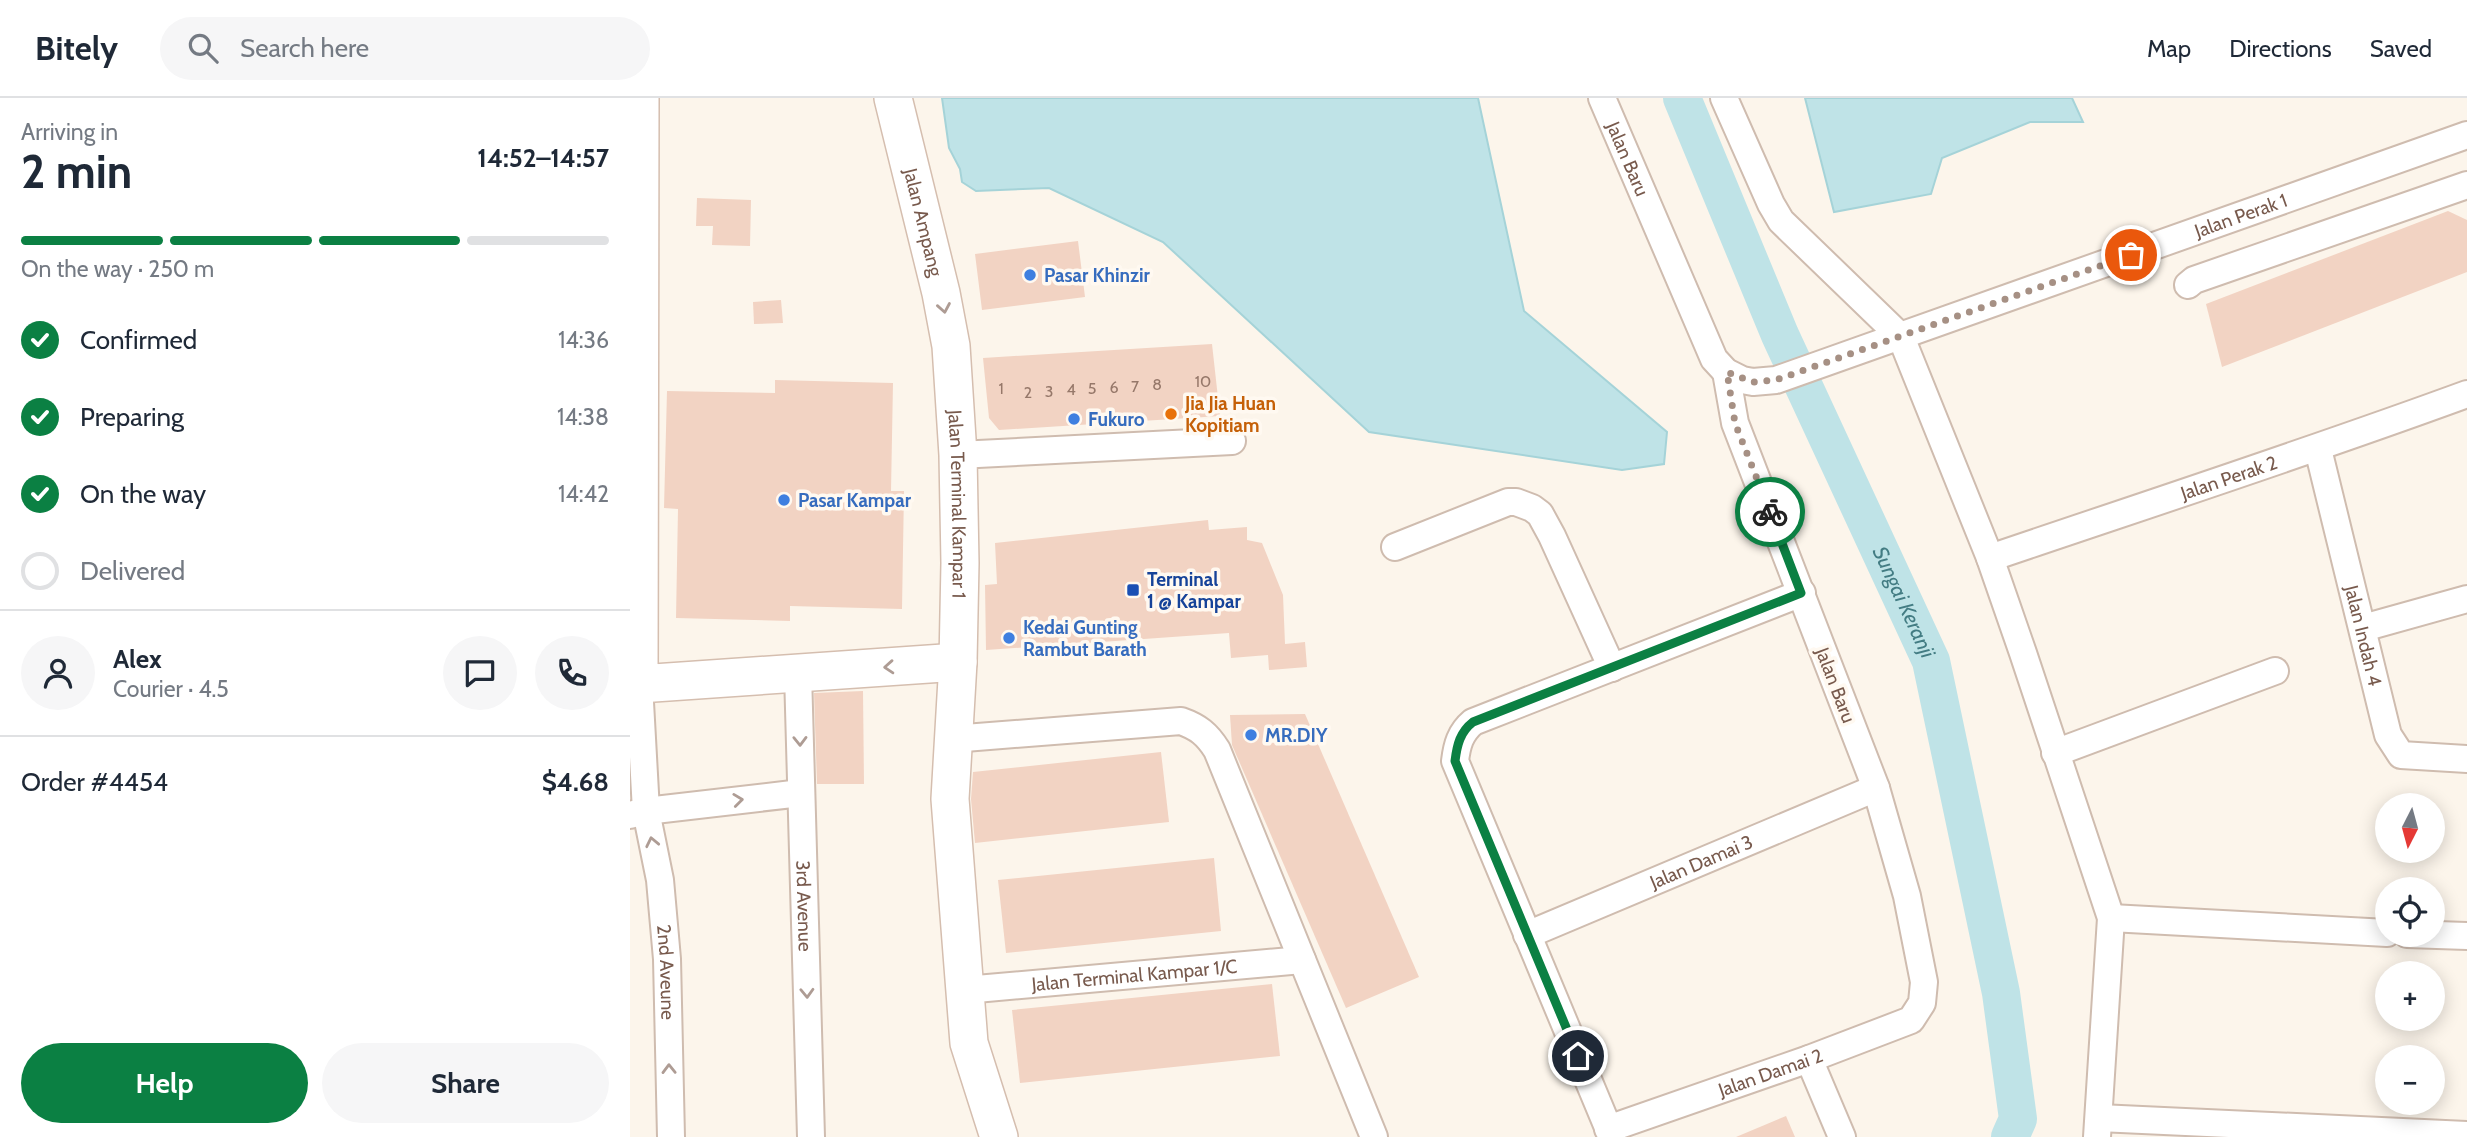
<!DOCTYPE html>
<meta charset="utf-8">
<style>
:root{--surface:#fff;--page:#f6f6f7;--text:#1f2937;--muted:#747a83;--line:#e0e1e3;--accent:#0b8043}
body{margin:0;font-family:Cabin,sans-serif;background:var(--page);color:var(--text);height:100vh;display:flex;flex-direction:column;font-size:26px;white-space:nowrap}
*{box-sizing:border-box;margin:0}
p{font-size:23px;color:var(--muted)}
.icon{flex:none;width:38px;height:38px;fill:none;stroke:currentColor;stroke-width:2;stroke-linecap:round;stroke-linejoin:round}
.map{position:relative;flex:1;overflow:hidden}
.sheet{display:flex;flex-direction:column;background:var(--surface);width:630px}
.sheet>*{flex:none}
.needle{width:46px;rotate:186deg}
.buttons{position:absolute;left:1745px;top:695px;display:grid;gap:14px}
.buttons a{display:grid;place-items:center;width:70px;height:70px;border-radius:50%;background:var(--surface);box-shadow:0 4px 18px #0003;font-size:35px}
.pin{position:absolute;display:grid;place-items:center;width:60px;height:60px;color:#fff;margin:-30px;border:4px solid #fff;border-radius:50%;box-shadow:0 2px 7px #0007}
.courier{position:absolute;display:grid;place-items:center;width:70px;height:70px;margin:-35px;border:5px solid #0b8043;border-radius:50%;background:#fff;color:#222;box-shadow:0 2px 9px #0007}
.head em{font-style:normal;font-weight:700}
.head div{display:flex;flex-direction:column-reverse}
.head{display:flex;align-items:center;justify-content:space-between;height:119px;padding:0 21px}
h1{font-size:46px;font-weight:700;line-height:52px}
.bar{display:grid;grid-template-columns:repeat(4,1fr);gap:10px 7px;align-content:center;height:84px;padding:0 21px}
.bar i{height:9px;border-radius:5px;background:var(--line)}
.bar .active{background:var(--accent)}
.bar p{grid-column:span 4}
.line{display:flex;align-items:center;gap:18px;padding:0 21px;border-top:2px solid var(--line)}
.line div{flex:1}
.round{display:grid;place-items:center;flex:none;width:74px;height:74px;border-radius:37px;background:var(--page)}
ol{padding:0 21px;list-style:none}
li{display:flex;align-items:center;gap:21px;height:77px}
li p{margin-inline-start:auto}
li .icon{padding:7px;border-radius:50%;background:var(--accent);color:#fff;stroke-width:4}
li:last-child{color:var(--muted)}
li i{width:38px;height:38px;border:4px solid var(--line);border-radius:50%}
.primary-button{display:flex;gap:14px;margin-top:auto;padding:14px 21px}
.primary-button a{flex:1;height:80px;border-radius:42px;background:var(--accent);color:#fff;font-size:28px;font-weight:700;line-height:80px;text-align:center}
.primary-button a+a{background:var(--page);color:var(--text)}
header{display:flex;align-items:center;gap:42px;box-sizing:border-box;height:98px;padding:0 35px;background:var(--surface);border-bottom:2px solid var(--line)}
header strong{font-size:33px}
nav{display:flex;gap:38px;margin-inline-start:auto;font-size:24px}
.search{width:490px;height:63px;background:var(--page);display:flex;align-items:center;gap:18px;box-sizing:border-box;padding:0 24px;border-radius:38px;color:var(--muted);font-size:26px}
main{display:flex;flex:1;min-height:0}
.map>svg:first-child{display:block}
.water{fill:#bfe3e7;stroke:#a5d3d8;stroke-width:2}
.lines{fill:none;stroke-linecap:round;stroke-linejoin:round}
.river{stroke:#bfe3e7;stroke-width:38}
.building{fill:#f2d3c3}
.street-casing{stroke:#cfbcaf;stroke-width:30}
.secondary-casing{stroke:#d5beaf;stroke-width:40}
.street{stroke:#fff;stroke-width:26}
.secondary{stroke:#fff;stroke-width:37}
.oneway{stroke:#ae9c94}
.done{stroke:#a69084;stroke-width:7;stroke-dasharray:0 12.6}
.route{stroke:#0b8043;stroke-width:9}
.shop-dot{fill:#3f7fe0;stroke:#fff9f1;stroke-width:2.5}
.food-dot{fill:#e8710a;stroke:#fff9f1;stroke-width:2.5}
.transit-dot{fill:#1a4fb4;stroke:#fff9f1;stroke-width:2.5}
.labels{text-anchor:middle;stroke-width:7;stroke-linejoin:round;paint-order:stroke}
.number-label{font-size:16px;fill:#96786a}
.street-label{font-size:19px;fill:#785a4d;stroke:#fff9f1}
.shop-label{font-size:19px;font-weight:bold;fill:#366cbe;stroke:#fff9f1;text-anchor:start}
.food-label{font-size:19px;font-weight:bold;fill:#c56008;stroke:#fff9f1;text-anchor:start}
.transit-label{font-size:19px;font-weight:bold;fill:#164399;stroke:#fff9f1;text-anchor:start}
.water-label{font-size:21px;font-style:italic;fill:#437c83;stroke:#fff9f1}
</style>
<header>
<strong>Bitely</strong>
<div class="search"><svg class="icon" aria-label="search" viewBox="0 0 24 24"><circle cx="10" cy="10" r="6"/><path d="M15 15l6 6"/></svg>Search here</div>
<nav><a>Map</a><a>Directions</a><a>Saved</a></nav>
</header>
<main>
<section class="sheet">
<div class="head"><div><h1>2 min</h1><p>Arriving in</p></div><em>14:52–14:57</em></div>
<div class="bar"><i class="active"></i><i class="active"></i><i class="active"></i><i></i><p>On the way · 250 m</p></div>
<ol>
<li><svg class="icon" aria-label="check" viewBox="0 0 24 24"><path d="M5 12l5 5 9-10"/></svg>Confirmed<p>14:36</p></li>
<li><svg class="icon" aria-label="check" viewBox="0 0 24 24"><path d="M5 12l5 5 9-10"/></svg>Preparing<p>14:38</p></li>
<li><svg class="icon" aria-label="check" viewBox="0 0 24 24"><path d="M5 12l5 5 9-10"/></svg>On the way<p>14:42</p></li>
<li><i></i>Delivered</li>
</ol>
<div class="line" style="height:126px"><a class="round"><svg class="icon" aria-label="person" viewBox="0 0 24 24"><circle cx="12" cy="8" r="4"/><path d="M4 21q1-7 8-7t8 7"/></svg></a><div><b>Alex</b><p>Courier · 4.5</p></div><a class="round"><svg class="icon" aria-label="chat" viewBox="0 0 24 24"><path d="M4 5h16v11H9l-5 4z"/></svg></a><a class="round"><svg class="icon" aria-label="phone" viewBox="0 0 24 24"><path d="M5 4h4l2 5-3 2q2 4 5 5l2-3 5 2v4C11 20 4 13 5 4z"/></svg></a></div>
<div class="line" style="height:91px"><div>Order #4454</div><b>$4.68</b></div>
<div class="primary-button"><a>Help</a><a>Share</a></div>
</section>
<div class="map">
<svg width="1837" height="1039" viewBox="0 0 1837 1039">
<rect width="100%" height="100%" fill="#fcf5eb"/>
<!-- water -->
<g class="water">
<polygon points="312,0 848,0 894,213 1037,334 1034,366 992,372 739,334 533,144 419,90 346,93 332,84 330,71 319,50"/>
<polygon points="1175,0 1442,0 1453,24 1400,24 1312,60 1301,96 1204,114"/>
</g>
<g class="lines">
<!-- river -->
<path class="river" id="s1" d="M1052 0 1150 237 1301 563 1371 895 1388 1021 1380 1039"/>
</g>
<!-- building -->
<g class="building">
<polygon points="67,100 121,102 120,148 82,147 83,128 66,128"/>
<polygon points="1818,113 1837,122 1837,174 1592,269 1576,206"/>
<polygon points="448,143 455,199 352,212 345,156"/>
<polygon points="151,202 153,225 124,226 123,204"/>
<polygon points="582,246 590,318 369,332 359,320 353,260"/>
<polygon points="145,282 263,285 261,393 274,393 272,511 160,508 160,523 46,520 48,411 34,410 37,293 145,295"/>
<polygon points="578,422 579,432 617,429 617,442 632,445 653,497 655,546 675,544 677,569 639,572 638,557 601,560 599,535 356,552 355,487 367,486 365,445"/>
<polygon points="233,593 234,686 187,686 184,595"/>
<polygon points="675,616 789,879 716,910 602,647 600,617"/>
<polygon points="531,654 539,724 345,745 341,701 343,674"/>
<polygon points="584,760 591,833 376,855 368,782"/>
<polygon points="642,886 650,958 390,985 382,912"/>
<polygon points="1156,1018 1165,1039 1106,1039"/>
</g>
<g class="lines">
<defs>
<g id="street">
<path id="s2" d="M972 0 1084 261 1096 274 1112 282 1123 284 1146 282 1837 37"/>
<polyline points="1094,0 1141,106 1151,123 1271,239 1360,460 1393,555 1481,820 1467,1039"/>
<polyline points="1558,187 1564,182 1837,87"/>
<path id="s3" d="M1688 351 1758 637 1771 657 1837 661"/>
<polyline points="328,357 602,343"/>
<polyline points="765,449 878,404 886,404 902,410 910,416 922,438 982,570"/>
<path id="s4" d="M1360 460C1519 406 1679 354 1837 296"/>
<polyline points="1733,530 1837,501"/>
<path id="s5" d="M168 575 181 1039"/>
<path id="s6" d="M9 586 16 713 30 782 37 861 41 1039"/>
<path d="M322 641 551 623C568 629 577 636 587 652L744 1039"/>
<polyline points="1425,655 1645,573"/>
<polyline points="0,717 16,713 171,695"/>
<polyline points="1481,820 1757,835"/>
<polyline points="1777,836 1837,838"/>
<path id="s7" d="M897 837 1246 690"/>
<path id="s8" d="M335 892 672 862"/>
<polyline points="1179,961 1212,1039"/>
<polyline points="1469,1020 1837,1037"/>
<path id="s9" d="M978 1031 1179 961 1281 922 1292 905 1294 884 1277 798 1246 690 1105 325 1096 274"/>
<path d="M982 1039 825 663C827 647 830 635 843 624L1172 495"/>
</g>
<g id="secondary">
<polyline points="10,0 9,586 328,564"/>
<path id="s10" d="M263 0 311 195 321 248 328 357 330 465 328 564 320 701 339 945 369 1039"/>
</g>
</defs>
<!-- street casing -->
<use href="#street" class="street-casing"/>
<!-- secondary casing -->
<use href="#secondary" class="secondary-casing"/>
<!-- street -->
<use href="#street" class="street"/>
<!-- secondary -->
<use href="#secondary" class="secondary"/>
</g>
<!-- one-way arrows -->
<defs><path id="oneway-chevron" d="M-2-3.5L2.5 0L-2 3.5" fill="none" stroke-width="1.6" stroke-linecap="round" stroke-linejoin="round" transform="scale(1.75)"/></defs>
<g class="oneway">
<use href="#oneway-chevron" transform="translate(314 210) rotate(80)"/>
<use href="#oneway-chevron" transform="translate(259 569) rotate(176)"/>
<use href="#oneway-chevron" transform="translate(170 643) rotate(89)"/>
<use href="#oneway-chevron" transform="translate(108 702) rotate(-7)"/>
<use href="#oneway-chevron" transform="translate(22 744) rotate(-102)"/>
<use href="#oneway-chevron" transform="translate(177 895) rotate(88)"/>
<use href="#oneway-chevron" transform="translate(39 971) rotate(-91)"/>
</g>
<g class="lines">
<!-- done -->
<polyline class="done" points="1140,414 1105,325 1097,274 1123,284 1146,282 1501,157"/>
<!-- route -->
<path class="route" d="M948 958 825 663C827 647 830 634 843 624L1171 495 1140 414"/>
</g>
<!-- markers -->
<g class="shop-dot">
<circle cx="400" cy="177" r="7"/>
<circle cx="444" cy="321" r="7"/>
<circle cx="154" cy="402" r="7"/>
<circle cx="379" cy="540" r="7"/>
<circle cx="621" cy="637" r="7"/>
</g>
<circle class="food-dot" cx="541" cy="316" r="7"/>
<rect class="transit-dot" x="496" y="485" width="14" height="14" rx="3.5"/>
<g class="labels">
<!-- number labels -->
<g class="number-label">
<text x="573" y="289">10</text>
<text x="527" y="292">8</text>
<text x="505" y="294">7</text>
<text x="484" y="295">6</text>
<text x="371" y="296">1</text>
<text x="462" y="296">5</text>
<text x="441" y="297">4</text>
<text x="419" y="299">3</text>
<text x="398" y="300">2</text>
</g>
<!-- street labels -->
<g class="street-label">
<text dy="7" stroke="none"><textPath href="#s2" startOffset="66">Jalan Baru</textPath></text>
<text dy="7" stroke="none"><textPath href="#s2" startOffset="847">Jalan Perak 1</textPath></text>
<text dy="7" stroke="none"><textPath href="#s10" startOffset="128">Jalan Ampang</textPath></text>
<text dy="7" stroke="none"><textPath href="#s4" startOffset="252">Jalan Perak 2</textPath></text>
<text dy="7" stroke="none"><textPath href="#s10" startOffset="413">Jalan Terminal Kampar 1</textPath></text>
<text dy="7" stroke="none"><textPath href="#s3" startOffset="192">Jalan Indah 4</textPath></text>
<text transform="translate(1206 587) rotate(69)" y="7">Jalan Baru</text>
<text dy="7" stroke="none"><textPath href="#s7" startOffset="189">Jalan Damai 3</textPath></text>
<text dy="7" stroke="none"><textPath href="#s5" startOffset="233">3rd Avenue</textPath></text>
<text dy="7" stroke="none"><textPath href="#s6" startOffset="290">2nd Aveune</textPath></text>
<text dy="7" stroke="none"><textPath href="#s8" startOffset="170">Jalan Terminal Kampar 1/C</textPath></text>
<text dy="7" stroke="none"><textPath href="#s9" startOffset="172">Jalan Damai 2</textPath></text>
</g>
<!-- shop labels -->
<g class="shop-label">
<text x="414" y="184">Pasar Khinzir</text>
<text x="458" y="328">Fukuro</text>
<text x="168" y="409">Pasar Kampar</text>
<text x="393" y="536">Kedai Gunting<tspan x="393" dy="22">Rambut Barath</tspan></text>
<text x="635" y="644">MR.DIY</text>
</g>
<!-- food labels -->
<g class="food-label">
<text x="555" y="312">Jia Jia Huan<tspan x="555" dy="22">Kopitiam</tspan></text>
</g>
<!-- transit labels -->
<g class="transit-label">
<text x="517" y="488">Terminal<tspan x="517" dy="22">1 @ Kampar</tspan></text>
</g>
<!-- water labels -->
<g class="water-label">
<text dy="7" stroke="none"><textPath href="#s1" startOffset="551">Sungai Keranji</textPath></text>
</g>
</g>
</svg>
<div class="buttons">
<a><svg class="needle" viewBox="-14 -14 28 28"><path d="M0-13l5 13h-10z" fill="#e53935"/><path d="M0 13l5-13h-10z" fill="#747a83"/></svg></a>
<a><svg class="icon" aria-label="locate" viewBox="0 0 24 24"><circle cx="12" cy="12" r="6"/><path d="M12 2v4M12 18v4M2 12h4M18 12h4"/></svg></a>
<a>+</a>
<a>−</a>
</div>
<div class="pin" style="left:1501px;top:157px;background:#ea580c"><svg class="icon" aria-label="bag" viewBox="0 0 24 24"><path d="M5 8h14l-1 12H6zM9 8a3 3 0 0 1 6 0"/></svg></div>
<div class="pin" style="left:948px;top:958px;background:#1f2937"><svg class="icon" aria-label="home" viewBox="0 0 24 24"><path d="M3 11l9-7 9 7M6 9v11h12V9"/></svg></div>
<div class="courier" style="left:1140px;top:414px"><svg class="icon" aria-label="bike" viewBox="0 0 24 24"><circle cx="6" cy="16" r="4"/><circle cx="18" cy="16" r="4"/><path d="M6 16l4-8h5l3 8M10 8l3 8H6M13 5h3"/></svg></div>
</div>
</main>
